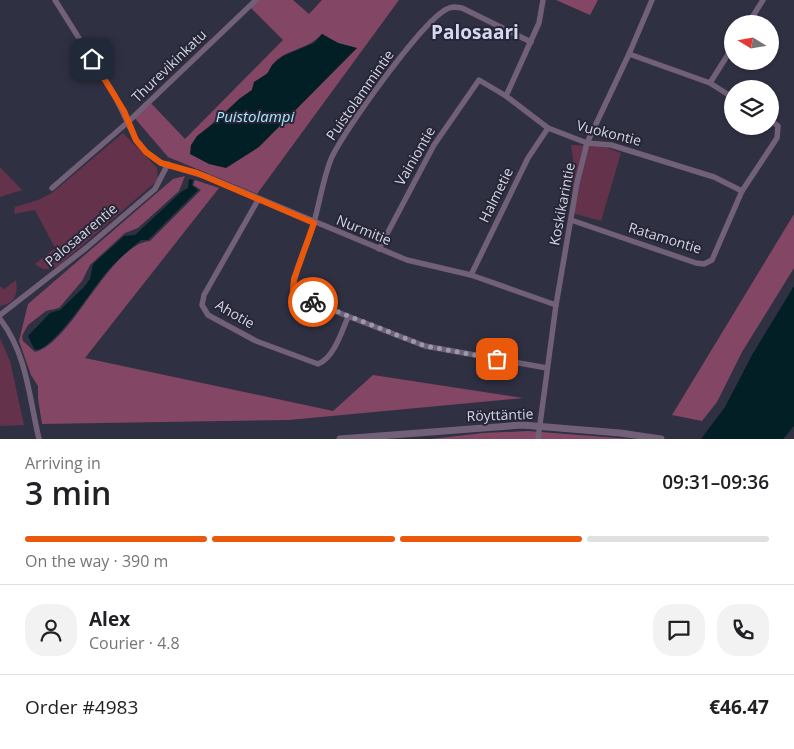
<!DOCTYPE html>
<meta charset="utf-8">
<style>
:root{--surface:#fff;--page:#f2f2f2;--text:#202124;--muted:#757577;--line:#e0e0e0;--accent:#ea580c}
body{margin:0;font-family:"Open Sans",sans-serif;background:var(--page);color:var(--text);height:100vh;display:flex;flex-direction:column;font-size:19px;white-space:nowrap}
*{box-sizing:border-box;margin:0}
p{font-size:16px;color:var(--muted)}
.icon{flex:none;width:28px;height:28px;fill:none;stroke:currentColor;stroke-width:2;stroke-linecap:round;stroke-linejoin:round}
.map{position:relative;height:439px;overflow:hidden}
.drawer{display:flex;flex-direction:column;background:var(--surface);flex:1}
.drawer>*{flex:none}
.needle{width:32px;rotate:281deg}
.buttons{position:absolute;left:724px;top:15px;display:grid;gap:10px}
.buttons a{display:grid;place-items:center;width:55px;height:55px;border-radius:50%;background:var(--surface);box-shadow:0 1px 4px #0004;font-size:25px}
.pin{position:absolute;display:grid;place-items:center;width:42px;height:42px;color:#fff;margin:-21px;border-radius:10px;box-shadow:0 2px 8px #0006}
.courier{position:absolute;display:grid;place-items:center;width:50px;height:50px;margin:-25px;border:4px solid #ea580c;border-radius:50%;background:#fff;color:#222;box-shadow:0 1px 6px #0007}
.head em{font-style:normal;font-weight:600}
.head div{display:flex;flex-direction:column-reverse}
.head{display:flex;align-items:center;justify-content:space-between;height:85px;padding:0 25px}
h1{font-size:32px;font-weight:600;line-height:38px}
.bar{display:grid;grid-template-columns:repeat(4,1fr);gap:8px 5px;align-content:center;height:60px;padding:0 25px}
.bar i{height:6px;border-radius:4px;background:var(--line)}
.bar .active{background:var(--accent)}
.bar p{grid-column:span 4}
.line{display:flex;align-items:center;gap:12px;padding:0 25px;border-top:1px solid var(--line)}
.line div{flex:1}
.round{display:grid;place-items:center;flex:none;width:52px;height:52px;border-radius:20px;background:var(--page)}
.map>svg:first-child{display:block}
.green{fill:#64324b}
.forest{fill:#844665;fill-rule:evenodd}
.water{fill:#021f26}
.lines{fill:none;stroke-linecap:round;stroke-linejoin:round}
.minor{stroke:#716078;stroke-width:5.5}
.tertiary{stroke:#716078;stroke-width:7}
.done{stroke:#9a9ba8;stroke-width:5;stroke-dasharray:0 9}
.route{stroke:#ea580c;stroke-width:6}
.labels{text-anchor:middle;stroke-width:4;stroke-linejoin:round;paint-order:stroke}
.street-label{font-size:14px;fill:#d3d4df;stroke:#262638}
.water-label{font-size:15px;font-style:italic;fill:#a5eafd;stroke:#262638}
.district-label{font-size:19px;font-weight:bold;fill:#d7d8f0;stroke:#262638}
</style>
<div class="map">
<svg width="794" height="439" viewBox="0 0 794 439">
<rect width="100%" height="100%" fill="#2f3042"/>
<!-- green -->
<g class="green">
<path d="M123 133 157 168 158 180 57 267C48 270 42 270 35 264L55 248 35 210 14 214 15 207 38 200 52 193Z"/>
<polygon points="571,145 602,146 621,153 601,221 572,213 573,158"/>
<polygon points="0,167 22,190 0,197"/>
<path d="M16 280C18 294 16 303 0 306V286L4 289Z"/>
<polygon points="0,338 10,361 24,425 0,426"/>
</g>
<!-- forest -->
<g class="forest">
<path d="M255 0H293L309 14 322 0H399L257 194 168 157 132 115 148 100 185 139 283 40 249 6ZM322 34 338 43 356 48 197 136C216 122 232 103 252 90L254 82C269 75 265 75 273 64 283 50 308 50 322 34Z"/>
<polygon points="556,0 598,0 590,15"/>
<path d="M185 176 179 191 138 228 125 233 90 265 82 281 59 308 46 311 28 325 22 336 23 341 35 352C72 343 110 244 150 241L201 190 193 185 195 180 219 188 85 358 333 411 373 375 523 398 289 420 42 424 38 399V386L31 375 19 341 28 304 173 179Z"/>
<polygon points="794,214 794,268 742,352 717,402 702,421 672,415"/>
<polygon points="528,431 631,439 431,439 483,433"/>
</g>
<!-- water -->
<g class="water">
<polygon points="322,34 338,43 357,48 259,147 226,168 209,164 190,154 191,145 197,136 216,122 239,99 252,90 254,82 268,73 272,65 283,56 314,43"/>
<path d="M189 179 193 180 192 185 198 190 148 240H141C131 248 121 257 112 266 92 287 62 340 38 350L34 349 28 336 50 313 60 310 84 287 90 279 93 264 124 236 135 235 181 192 188 188Z"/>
<polygon points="794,286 794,426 783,439 701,439 725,407 752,355"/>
</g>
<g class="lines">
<!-- minor -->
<g class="minor">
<polyline points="55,0 114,94 136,140 146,152 161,163 208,177 407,260 471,275 556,305"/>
<polyline points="748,24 763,0"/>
<path d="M531 42 462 8C456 7 452 6 447 9 422 21 343 132 331 159 323 179 320 201 314 222 308 245 295 266 293 291L306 300 425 346 547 368"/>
<polyline points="629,54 710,83 732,97"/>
<polyline points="710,83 732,48"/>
<polyline points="506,96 539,23 543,0"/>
<polyline points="52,188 128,122 256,0"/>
<path d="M258 200 204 295 202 305 208 315 256 341 318 364C334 358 342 331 348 317"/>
<polyline points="571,220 696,263 704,264 712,260 742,191 777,138 778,126 770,120"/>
<polyline points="379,249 434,145 479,80 506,96 548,128 587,143 611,145 714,177 742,191"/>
<polyline points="471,275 528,158 548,128"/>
<polyline points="0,315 86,248 155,189 168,164"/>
<path d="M0 319C27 354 29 397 39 439"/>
<polyline points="538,439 556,305 577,183 587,143 629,54 652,0"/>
</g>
<!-- tertiary -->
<polyline class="tertiary" points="340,439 522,425 620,433 661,439"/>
</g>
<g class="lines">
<!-- done -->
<polyline class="done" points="313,302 425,346 497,359"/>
<!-- route -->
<polyline class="route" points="92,59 124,111 136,140 146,152 161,163 197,173 314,223 294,279 293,290 297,295 313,302"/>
</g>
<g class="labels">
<!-- street labels -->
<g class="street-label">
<text transform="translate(169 66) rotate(-44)" y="5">Thurevikinkatu</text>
<text transform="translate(360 95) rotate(-55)" y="5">Puistolammintie</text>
<text transform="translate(609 133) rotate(14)" y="5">Vuokontie</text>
<text transform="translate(415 156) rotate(-60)" y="5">Vainiontie</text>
<text transform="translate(496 195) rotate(-64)" y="5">Halmetie</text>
<text transform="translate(562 204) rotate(-79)" y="5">Koskikarintie</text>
<text transform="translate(364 230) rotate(22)" y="5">Nurmitie</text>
<text transform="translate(81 235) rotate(-40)" y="5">Palosaarentie</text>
<text transform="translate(665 238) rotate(17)" y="5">Ratamontie</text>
<text transform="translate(235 314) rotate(30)" y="5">Ahotie</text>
<text transform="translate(500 415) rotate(-2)" y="5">Röyttäntie</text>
</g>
<!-- water labels -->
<g class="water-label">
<text x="255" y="122">Puistolampi</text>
</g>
<!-- district labels -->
<g class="district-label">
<text x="475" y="39">Palosaari</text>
</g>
</g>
</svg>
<div class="buttons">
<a><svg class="needle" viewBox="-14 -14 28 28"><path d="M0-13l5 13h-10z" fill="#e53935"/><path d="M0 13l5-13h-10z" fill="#757577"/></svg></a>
<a><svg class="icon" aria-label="layers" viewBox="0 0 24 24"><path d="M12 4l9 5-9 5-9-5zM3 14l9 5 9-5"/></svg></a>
</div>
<div class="pin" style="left:497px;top:359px;background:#ea580c"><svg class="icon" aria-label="bag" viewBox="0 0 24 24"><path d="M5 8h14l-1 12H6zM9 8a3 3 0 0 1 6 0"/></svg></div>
<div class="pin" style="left:92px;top:59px;background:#1f2937"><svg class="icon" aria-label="home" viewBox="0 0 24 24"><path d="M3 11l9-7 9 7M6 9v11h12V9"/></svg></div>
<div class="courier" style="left:313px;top:302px"><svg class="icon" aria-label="bike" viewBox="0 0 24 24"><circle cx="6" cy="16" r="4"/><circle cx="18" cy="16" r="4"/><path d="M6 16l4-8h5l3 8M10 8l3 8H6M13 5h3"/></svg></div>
</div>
<section class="drawer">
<div class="head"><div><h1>3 min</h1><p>Arriving in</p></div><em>09:31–09:36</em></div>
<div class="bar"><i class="active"></i><i class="active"></i><i class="active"></i><i></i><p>On the way · 390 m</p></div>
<div class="line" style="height:90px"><a class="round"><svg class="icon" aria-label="person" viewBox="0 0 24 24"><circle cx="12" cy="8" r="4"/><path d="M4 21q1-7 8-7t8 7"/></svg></a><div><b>Alex</b><p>Courier · 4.8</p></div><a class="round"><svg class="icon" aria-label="chat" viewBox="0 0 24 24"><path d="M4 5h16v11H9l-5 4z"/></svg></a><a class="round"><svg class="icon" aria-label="phone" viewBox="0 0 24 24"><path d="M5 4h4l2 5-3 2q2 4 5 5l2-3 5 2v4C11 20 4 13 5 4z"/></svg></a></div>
<div class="line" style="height:65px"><div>Order #4983</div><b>€46.47</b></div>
</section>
